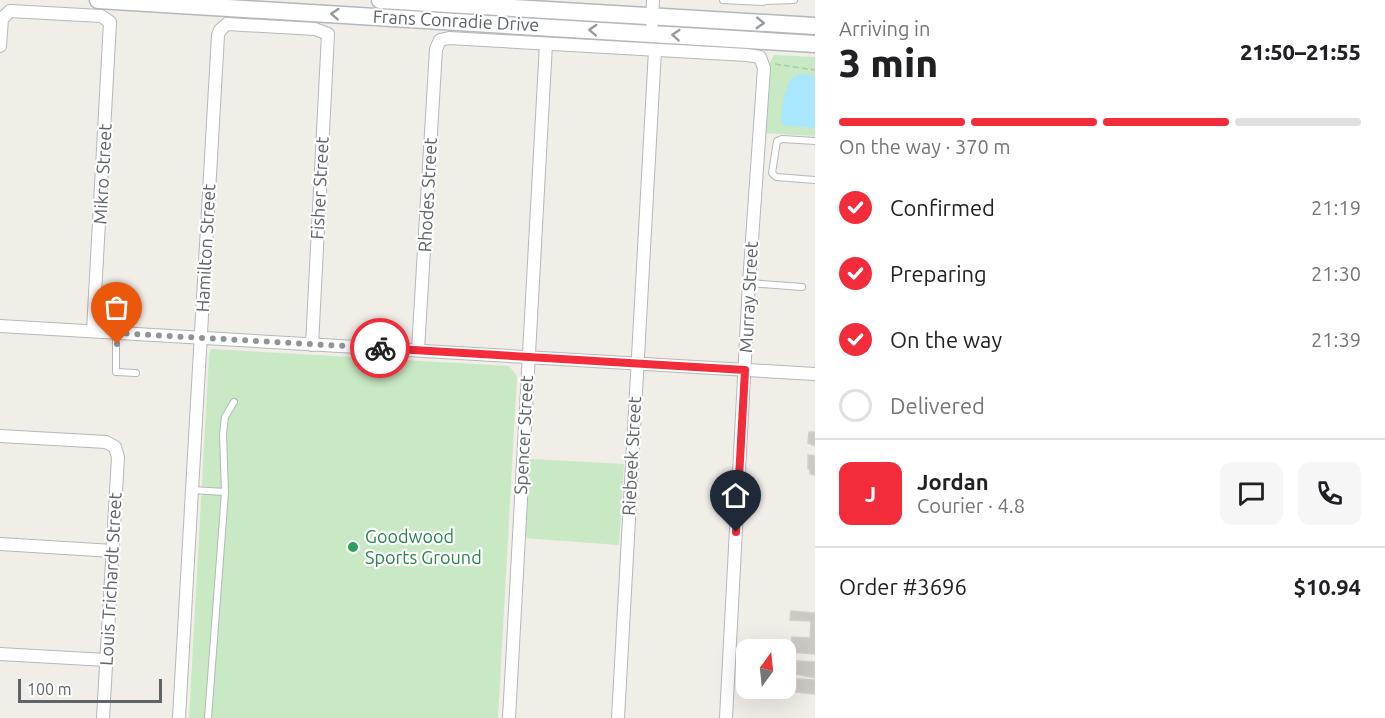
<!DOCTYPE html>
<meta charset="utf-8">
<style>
:root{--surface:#fff;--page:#f6f6f6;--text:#202124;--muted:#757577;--line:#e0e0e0;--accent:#f22c3a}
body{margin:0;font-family:Ubuntu,sans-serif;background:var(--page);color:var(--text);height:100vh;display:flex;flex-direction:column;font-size:22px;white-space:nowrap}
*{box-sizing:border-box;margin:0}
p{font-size:20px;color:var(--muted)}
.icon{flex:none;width:33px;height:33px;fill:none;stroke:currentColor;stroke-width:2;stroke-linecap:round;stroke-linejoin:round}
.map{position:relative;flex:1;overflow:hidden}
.drawer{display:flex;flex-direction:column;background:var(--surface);width:570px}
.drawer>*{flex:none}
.needle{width:39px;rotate:15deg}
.fabs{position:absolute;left:736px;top:639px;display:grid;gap:12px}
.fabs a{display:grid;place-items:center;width:60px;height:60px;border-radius:12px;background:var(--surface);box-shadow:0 6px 24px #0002;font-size:30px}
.scale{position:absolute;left:18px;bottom:15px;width:144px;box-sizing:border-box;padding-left:6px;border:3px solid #5e6468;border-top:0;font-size:16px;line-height:21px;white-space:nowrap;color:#5e6468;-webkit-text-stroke:4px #fff;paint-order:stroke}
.pin{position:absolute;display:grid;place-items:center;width:51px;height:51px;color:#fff;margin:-62px -26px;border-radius:50% 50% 50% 0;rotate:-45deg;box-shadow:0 0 6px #0007}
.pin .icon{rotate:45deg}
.courier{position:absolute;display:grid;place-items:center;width:60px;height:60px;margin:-30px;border:4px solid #f22c3a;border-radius:50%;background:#fff;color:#222;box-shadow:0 2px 8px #0007}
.summary em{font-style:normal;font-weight:800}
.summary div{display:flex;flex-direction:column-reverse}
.summary{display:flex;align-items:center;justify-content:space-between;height:102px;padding:0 24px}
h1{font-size:39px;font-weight:800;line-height:45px}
.bar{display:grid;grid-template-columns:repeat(4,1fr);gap:9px 6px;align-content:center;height:72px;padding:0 24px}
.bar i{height:8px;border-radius:4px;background:var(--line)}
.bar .current{background:var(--accent)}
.bar p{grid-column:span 4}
.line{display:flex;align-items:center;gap:15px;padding:0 24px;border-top:2px solid var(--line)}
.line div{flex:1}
.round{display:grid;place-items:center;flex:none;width:63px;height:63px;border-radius:12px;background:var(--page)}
ol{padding:0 24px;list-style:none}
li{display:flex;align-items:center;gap:18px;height:66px}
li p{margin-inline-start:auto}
li .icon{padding:6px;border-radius:50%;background:var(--accent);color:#fff;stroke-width:4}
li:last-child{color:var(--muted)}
li i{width:33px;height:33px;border:3px solid var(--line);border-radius:50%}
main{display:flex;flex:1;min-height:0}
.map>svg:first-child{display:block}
.green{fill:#c8e9c3}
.water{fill:#a9e6ff}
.building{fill:#ccc8c3;stroke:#d6cec5;stroke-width:1.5}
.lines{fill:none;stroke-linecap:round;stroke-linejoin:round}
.service-casing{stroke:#b4b8bc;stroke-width:8}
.minor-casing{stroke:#b4b8bc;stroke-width:14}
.secondary-casing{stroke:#b3b8bc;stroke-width:19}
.path{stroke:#9fd2a6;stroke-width:1.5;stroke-dasharray:6 3;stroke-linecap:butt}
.service{stroke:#fff;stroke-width:6}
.minor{stroke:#fff;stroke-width:12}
.secondary{stroke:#fff;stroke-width:16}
.oneway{stroke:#969a9d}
.done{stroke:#919494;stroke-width:6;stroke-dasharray:0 10.8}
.route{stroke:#f22c3a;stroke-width:8}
.leisure-dot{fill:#2e9e5b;stroke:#fff;stroke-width:2}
.labels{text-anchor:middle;stroke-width:4.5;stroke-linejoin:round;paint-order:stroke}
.street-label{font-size:18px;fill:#5e6468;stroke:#fff}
.leisure-label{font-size:18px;fill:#27864d;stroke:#fff;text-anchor:start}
</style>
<main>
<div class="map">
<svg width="815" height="718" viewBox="0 0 815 718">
<rect width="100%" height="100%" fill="#f1ede7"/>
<!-- green -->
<g class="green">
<polygon points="774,55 815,57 815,136 764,133 768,67"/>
<polygon points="211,349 509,366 517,376 498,718 189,718 209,356"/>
<polygon points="530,459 624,464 619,545 523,538"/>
</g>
<!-- water -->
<path class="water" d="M804 74 815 77V128L782 125C781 108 783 89 794 76Z"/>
<!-- building -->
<g class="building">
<polygon points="809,432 815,432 815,446 808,443"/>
<polygon points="808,455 815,456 815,475 810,474 810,469 808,469"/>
<polygon points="791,611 815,613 815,654 791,652 792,637 810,638 811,621 790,620"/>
<polygon points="797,661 815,662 815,678 796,674"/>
<polygon points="797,679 815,680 815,694 796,692"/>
</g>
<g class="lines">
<defs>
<g id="service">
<polyline points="723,0 763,2"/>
<polyline points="763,1 794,0"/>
<polyline points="815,141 782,139 777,141 772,173 776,177 815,180"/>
<polyline points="749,283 802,287"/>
<polyline points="116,333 116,372 136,373"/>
<polyline points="192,490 225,492 223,434 225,417 234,402"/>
<polyline points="208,718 225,492"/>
</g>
<g id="minor">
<polyline points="652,23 653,0"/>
<polyline points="0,46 2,19 10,11 101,16 110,22 93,331"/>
<polyline points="0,326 815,374"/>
<polyline points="418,350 436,49 440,40 449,38 747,55 760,57 764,68 749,283 726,718"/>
<polyline points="0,436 106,442 115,447 118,457 103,718"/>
<polyline points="0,544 113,551"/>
<polyline points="0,654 106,660"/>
<polyline points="179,718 218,35 220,30 227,24 315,29 328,34 312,345"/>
<polyline points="509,718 546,44"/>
<polyline points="618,718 655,50"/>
</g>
<g id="secondary">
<polyline points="98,0 815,44"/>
<polyline points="380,0 815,26"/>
</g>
</defs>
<!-- service casing -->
<use href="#service" class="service-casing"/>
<!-- minor casing -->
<use href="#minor" class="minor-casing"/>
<!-- secondary casing -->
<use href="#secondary" class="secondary-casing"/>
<!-- path -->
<polyline class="path" points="775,64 815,70"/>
<!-- service -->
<use href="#service" class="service"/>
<!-- minor -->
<use href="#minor" class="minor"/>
<!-- secondary -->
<use href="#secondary" class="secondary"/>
</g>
<!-- one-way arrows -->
<defs><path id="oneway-chevron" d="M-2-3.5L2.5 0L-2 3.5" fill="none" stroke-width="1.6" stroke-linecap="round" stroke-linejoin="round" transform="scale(1.5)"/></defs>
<g class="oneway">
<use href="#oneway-chevron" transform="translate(335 14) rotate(-177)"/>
<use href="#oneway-chevron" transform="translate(760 23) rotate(3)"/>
<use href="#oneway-chevron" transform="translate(593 30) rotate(-177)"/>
<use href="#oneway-chevron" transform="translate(676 35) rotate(-176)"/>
</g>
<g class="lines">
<!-- done -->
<polyline class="done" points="117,344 116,333 380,348"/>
<!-- route -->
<polyline class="route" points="380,348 745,370 736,532"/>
</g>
<!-- markers -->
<circle class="leisure-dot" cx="353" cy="547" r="6"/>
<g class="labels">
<!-- street labels -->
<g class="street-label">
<text transform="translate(456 21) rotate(3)" y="6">Frans Conradie Drive</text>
<text transform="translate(103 174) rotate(-87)" y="6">Mikro Street</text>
<text transform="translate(320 188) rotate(-87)" y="6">Fisher Street</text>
<text transform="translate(428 195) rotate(-87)" y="6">Rhodes Street</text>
<text transform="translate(206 248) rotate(-87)" y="6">Hamilton Street</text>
<text transform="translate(749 297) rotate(-87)" y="6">Murray Street</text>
<text transform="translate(524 435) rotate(-87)" y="6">Spencer Street</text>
<text transform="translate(632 456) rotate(-87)" y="6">Riebeek Street</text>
<text transform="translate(111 579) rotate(-87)" y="6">Louis Trichardt Street</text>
</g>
<!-- leisure labels -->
<g class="leisure-label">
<text x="365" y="543">Goodwood<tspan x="365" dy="21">Sports Ground</tspan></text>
</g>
</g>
</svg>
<div class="fabs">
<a><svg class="needle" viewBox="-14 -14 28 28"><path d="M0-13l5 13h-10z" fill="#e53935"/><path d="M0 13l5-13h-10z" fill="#757577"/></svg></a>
</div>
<div class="scale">100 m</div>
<div class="pin" style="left:117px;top:344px;background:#ea580c"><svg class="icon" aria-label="bag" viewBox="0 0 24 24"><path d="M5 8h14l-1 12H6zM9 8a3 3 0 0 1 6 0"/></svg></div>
<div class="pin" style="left:736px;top:532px;background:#1f2937"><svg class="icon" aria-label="home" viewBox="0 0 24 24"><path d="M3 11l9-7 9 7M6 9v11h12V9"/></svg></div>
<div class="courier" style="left:380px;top:348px"><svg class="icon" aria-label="bike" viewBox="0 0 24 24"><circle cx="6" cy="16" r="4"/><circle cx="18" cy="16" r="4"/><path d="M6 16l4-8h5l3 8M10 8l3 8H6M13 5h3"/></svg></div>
</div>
<section class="drawer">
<div class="summary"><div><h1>3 min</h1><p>Arriving in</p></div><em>21:50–21:55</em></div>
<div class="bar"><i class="current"></i><i class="current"></i><i class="current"></i><i></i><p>On the way · 370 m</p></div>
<ol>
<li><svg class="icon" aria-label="check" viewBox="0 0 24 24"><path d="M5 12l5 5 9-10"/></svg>Confirmed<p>21:19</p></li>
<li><svg class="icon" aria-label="check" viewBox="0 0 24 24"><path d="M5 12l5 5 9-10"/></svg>Preparing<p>21:30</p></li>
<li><svg class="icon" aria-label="check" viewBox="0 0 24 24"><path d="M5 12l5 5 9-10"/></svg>On the way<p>21:39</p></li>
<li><i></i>Delivered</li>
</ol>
<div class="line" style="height:108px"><b class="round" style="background:var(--accent);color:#fff">J</b><div><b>Jordan</b><p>Courier · 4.8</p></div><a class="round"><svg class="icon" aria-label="chat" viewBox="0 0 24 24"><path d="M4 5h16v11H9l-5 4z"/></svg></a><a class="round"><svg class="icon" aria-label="phone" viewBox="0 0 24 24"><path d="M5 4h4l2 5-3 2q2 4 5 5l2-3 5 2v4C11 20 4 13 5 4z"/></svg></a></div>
<div class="line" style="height:78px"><div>Order #3696</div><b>$10.94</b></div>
</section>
</main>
